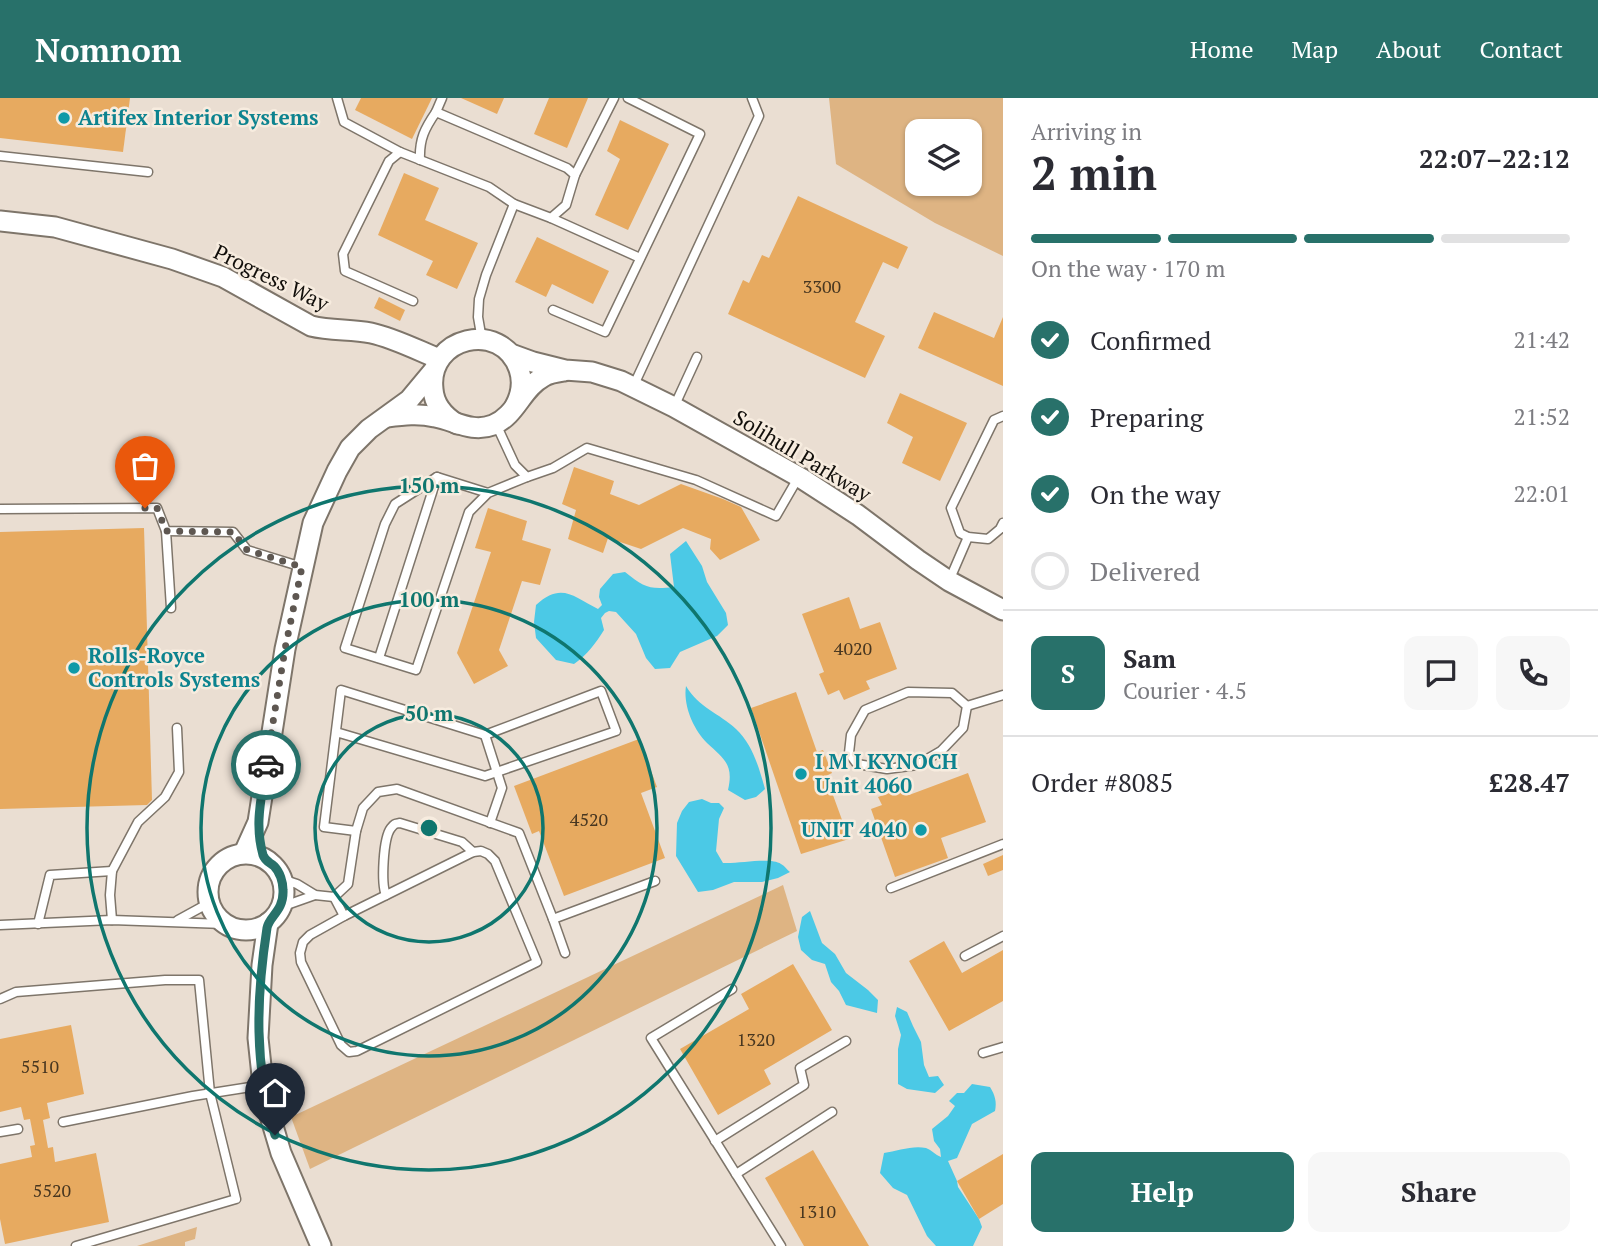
<!DOCTYPE html>
<meta charset="utf-8">
<style>
:root{--surface:#fff;--page:#f7f7f7;--text:#2b2b33;--muted:#7c7c81;--line:#e1e1e2;--accent:#28716a}
body{margin:0;font-family:"PT Serif",serif;background:var(--page);color:var(--text);height:100vh;display:flex;flex-direction:column;font-size:26px;white-space:nowrap}
*{box-sizing:border-box;margin:0}
p{font-size:23px;color:var(--muted)}
.icon{flex:none;width:38px;height:38px;fill:none;stroke:currentColor;stroke-width:2;stroke-linecap:round;stroke-linejoin:round}
.map{position:relative;flex:1;overflow:hidden}
.panel{display:flex;flex-direction:column;background:var(--surface);width:595px}
.panel>*{flex:none}
.controls{position:absolute;left:905px;top:21px;display:grid;gap:14px}
.controls a{display:grid;place-items:center;width:77px;height:77px;border-radius:14px;background:var(--surface);box-shadow:0 2px 5px #0004;font-size:35px}
.pin{position:absolute;display:grid;place-items:center;width:60px;height:60px;color:#fff;margin:-72px -30px;border-radius:50% 50% 50% 0;rotate:-45deg;box-shadow:0 0 7px #0007}
.pin .icon{rotate:45deg}
.courier{position:absolute;display:grid;place-items:center;width:70px;height:70px;margin:-35px;border:5px solid #28716a;border-radius:50%;background:#fff;color:#222;box-shadow:0 2px 9px #0007}
.summary em{font-style:normal;font-weight:700}
.summary div{display:flex;flex-direction:column-reverse}
.summary{display:flex;align-items:center;justify-content:space-between;height:119px;padding:0 28px}
h1{font-size:46px;font-weight:700;line-height:52px}
.bar{display:grid;grid-template-columns:repeat(4,1fr);gap:10px 7px;align-content:center;height:84px;padding:0 28px}
.bar i{height:9px;border-radius:5px;background:var(--line)}
.bar .active{background:var(--accent)}
.bar p{grid-column:span 4}
.line{display:flex;align-items:center;gap:18px;padding:0 28px;border-top:2px solid var(--line)}
.line div{flex:1}
.round{display:grid;place-items:center;flex:none;width:74px;height:74px;border-radius:14px;background:var(--page)}
ol{padding:0 28px;list-style:none}
li{display:flex;align-items:center;gap:21px;height:77px}
li p{margin-inline-start:auto}
li .icon{padding:7px;border-radius:50%;background:var(--accent);color:#fff;stroke-width:4}
li:last-child{color:var(--muted)}
li i{width:38px;height:38px;border:4px solid var(--line);border-radius:50%}
.action{display:flex;gap:14px;margin-top:auto;padding:14px 28px}
.action a{flex:1;height:80px;border-radius:14px;background:var(--accent);color:#fff;font-size:28px;font-weight:700;line-height:80px;text-align:center}
.action a+a{background:var(--page);color:var(--text)}
header{display:flex;align-items:center;gap:42px;box-sizing:border-box;height:98px;padding:0 35px;background:var(--accent);color:#fff}
header strong{font-size:33px}
nav{display:flex;gap:38px;margin-inline-start:auto;font-size:24px}
main{display:flex;flex:1;min-height:0}
.map>svg:first-child{display:block}
.green{fill:#deb483;fill-rule:evenodd}
.water{fill:#4bc9e6}
.building{fill:#e7aa60}
.lines{fill:none;stroke-linecap:round;stroke-linejoin:round}
.service-casing{stroke:#7e756a;stroke-width:11}
.tertiary-casing{stroke:#7e756a;stroke-width:23}
.service{stroke:#fff;stroke-width:8}
.tertiary{stroke:#fff;stroke-width:19}
.done{stroke:#5e5751;stroke-width:7;stroke-dasharray:0 12.6}
.route{stroke:#28716a;stroke-width:9}
.ring{fill:none;stroke:#0f766e;stroke-width:3.5}
.culture-dot{fill:#0f9aa8;stroke:#f7ecdf;stroke-width:2.5}
.labels{text-anchor:middle;stroke-width:5;stroke-linejoin:round;paint-order:stroke}
.number-label{font-size:18px;fill:#473620}
.culture-label{font-size:21px;font-weight:bold;fill:#0d838f;stroke:#f7ecdf;text-anchor:start}
.street-label{font-size:21px;fill:#120f0b;stroke:#f7ecdf}
.centre{fill:#0f766e;stroke:#f7ecdf;stroke-width:3.5}
.ring-label{font-size:21px;text-anchor:middle;font-weight:bold;fill:#0f766e;stroke:#f7ecdf;stroke-width:5;stroke-linejoin:round;paint-order:stroke}
</style>
<header>
<strong>Nomnom</strong>
<nav><a>Home</a><a>Map</a><a>About</a><a>Contact</a></nav>
</header>
<main>
<div class="map">
<svg width="1003" height="1148" viewBox="0 0 1003 1148">
<rect width="100%" height="100%" fill="#eaded2"/>
<!-- green -->
<g class="green">
<path d="M829 0H1003V158L935 125 836 66ZM970 33V86H917V33Z"/>
<polygon points="783,787 797,833 310,1071 291,1019"/>
<polygon points="197,1129 195,1141 185,1144 185,1148 137,1148"/>
</g>
<!-- water -->
<g class="water">
<path d="M686 443 702 468 707 484 726 515 728 527 717 538 680 554 670 570 655 571 646 560 636 536 616 514 609 513 605 515 601 520 604 532C596 545 587 557 574 566L556 562 536 540 534 524 536 507C561 484 573 498 598 511L602 507 599 499 600 491 613 476 625 474C644 489 649 492 674 489L670 456Z"/>
<path d="M686 588C699 610 719 615 736 631 753 647 759 670 765 691L756 699 745 702 728 692C734 666 724 661 707 645 693 631 683 607 686 588Z"/>
<path d="M702 701 711 705H719L724 710 719 721 716 753 723 765C739 766 770 759 781 766 785 768 787 772 790 774L778 780 762 784H734L713 792 698 794 676 758 677 725 682 713 689 704Z"/>
<polygon points="810,813 822,845 835,856 846,875 868,892 878,902 877,915 846,907 839,893 831,884 825,866 812,862 801,852 798,839 802,819"/>
<polygon points="897,909 907,914 913,928 921,944 924,967 929,979 938,978 944,987 935,995 907,991 898,986 898,951 901,937 895,918"/>
<path d="M972 986 990 989C995 997 997 1004 995 1013L972 1026 957 1060 948 1063 957 1083 958 1089 979 1121 982 1129 973 1148H936L927 1138 907 1097 893 1090 880 1075 884 1055C897 1053 913 1047 926 1050 932 1052 935 1057 941 1059L940 1051 934 1043 932 1031 948 1018 955 1008 949 1003 957 995H964Z"/>
</g>
<!-- building -->
<g class="building">
<polygon points="0,0 130,0 123,54 0,40"/>
<polygon points="361,0 432,0 412,41 355,12"/>
<polygon points="461,0 504,0 497,16"/>
<polygon points="549,0 588,0 567,50 534,36"/>
<polygon points="620,22 669,46 628,132 595,117 620,61 607,53"/>
<polygon points="404,75 439,90 425,122 478,145 457,191 426,177 433,163 378,137"/>
<polygon points="798,98 908,149 898,171 883,164 855,224 885,238 865,280 728,216 743,182 749,185 762,157 769,160"/>
<polygon points="537,139 609,173 593,206 552,186 546,199 515,184"/>
<polygon points="379,199 405,212 400,223 374,210"/>
<polygon points="934,214 994,240 1003,219 1003,288 918,250"/>
<polygon points="900,295 967,325 940,383 902,365 913,339 887,325"/>
<polygon points="574,369 614,383 610,396 639,407 681,386 723,401 741,409 760,442 720,462 710,451 711,441 683,430 641,451 608,440 603,455 568,441 576,412 562,406"/>
<polygon points="488,410 527,423 522,442 551,451 540,487 522,483 499,552 508,568 474,586 457,555 491,454 475,450"/>
<polygon points="144,430 152,702 147,707 0,711 0,434"/>
<polygon points="849,499 860,531 880,524 897,571 866,583 870,591 844,602 839,592 828,597 819,576 824,574 802,516"/>
<polygon points="796,594 817,654 823,652 832,675 826,678 849,741 801,756 751,610"/>
<polygon points="639,641 657,689 641,695 665,760 564,798 539,733 532,736 514,688"/>
<polygon points="968,675 986,724 941,740 948,760 895,779 871,711 882,707 878,699 906,689 909,697"/>
<polygon points="1003,757 1003,772 988,778 983,766"/>
<polygon points="944,843 962,875 1003,852 1003,903 949,933 909,863"/>
<polygon points="793,866 832,932 764,972 771,986 718,1017 680,951 749,911 741,896"/>
<polygon points="71,927 84,996 47,1005 50,1020 43,1022 48,1050 53,1049 55,1064 96,1055 109,1124 5,1146 0,1121 0,1066 32,1059 30,1048 35,1047 30,1021 24,1022 21,1009 0,1014 0,941"/>
<polygon points="813,1052 869,1148 804,1148 765,1080"/>
<polygon points="1003,1056 1003,1106 979,1121 957,1083"/>
</g>
<g class="lines">
<defs>
<g id="service">
<polyline points="337,0 344,24 400,54"/>
<polyline points="436,14 442,0"/>
<polyline points="0,58 148,74"/>
<path d="M420 62C419 41 425 30 436 14L567 70 575 77 566 107 551 120 514 106"/>
<polyline points="575,77 614,0"/>
<polyline points="551,120 640,160"/>
<polyline points="413,203 345,173 343,156 389,63 400,54 489,89 514,106 486,177 479,201 478,219 482,242"/>
<polyline points="553,212 605,234 700,36 628,0"/>
<polyline points="633,289 759,18 752,0"/>
<polyline points="674,309 697,259"/>
<polyline points="1003,318 994,322 951,410 960,435 968,439 988,441 1000,431 1003,425"/>
<polyline points="496,326 515,367 527,379 553,370 587,350 696,382 776,418 798,380"/>
<polyline points="488,395 437,379 395,406 385,426 345,550 416,572 469,414 488,395 527,379"/>
<polyline points="0,411 157,410 166,433 233,434 247,452 302,469"/>
<polyline points="166,433 171,510"/>
<polyline points="949,483 968,439"/>
<polyline points="379,560 437,379"/>
<polygon points="908,594 952,595 967,608 963,630 941,653 917,667 887,671 857,666 849,655 851,637 865,612"/>
<polyline points="967,608 1003,597"/>
<polyline points="336,634 485,678 616,633 601,593 485,637 341,592 324,729 356,733"/>
<polyline points="485,637 502,690 490,725"/>
<polygon points="481,753 488,756 495,763 537,864 357,953 349,954 341,947 301,864 300,855 303,844 310,837 344,818 473,754"/>
<polyline points="282,781 297,786 315,797 334,799 348,786 356,733 363,710 378,694 397,691 519,735 553,821 565,855"/>
<polyline points="891,790 1003,746"/>
<path d="M386 797C381 786 383 740 391 730 395 725 395 726 400 725L462 744 473 754"/>
<polyline points="334,799 344,818"/>
<polyline points="281,809 315,797"/>
<polyline points="553,821 655,783"/>
<polyline points="112,822 110,797 112,773 138,724 165,699 179,674 177,630"/>
<polyline points="178,822 209,805"/>
<polyline points="38,826 50,777 112,773"/>
<polyline points="0,827 112,822 224,826"/>
<polyline points="965,858 1003,838"/>
<polyline points="732,891 651,940 781,1148"/>
<polyline points="0,901 16,894 165,882 199,882 210,995 236,1101 76,1148"/>
<polyline points="983,955 1003,949"/>
<polyline points="63,1024 193,998 263,987"/>
<polyline points="0,1034 18,1031"/>
<polyline points="715,1043 804,987 800,970 846,943"/>
<polyline points="736,1076 832,1014"/>
</g>
<g id="tertiary">
<path d="M0 123 55 129 172 161 223 179 311 228C331 233 351 231 371 235 394 240 417 252 439 261"/>
<polyline points="511,256 533,264 565,272 592,274 621,283 674,309 801,380 858,417 918,462 949,483 1003,512"/>
<path d="M387 319C403 317 419 315 435 319 456 323 472 335 493 327 516 318 522 290 543 279 549 275 557 274 564 273"/>
<path d="M457 326C444 318 434 307 433 291 427 239 501 221 519 271 523 283 521 297 515 308"/>
<polyline points="244,755 258,724 285,551 313,425 337,373 350,350 369,331 409,302 434,272"/>
<circle cx="246" cy="794" r="38"/>
<polyline points="268,825 262,867 258,940 263,987 270,1018 281,1055 321,1148"/>
</g>
</defs>
<!-- service casing -->
<use href="#service" class="service-casing"/>
<!-- tertiary casing -->
<use href="#tertiary" class="tertiary-casing"/>
<!-- service -->
<use href="#service" class="service"/>
<!-- tertiary -->
<use href="#tertiary" class="tertiary"/>
</g>
<g class="lines">
<!-- done -->
<polyline class="done" points="145,410 157,410 166,433 233,434 247,452 302,469 285,551 266,667"/>
<!-- route -->
<path class="route" d="M266 667C262 699 254 725 263 757 265 763 269 764 274 768 280 774 283 784 283 792 284 813 269 818 267 830 256 901 254 967 275 1037"/>
</g>
<!-- distance rings -->
<g class="ring">
<circle cx="429" cy="730" r="114"/>
<circle cx="429" cy="730" r="228"/>
<circle cx="429" cy="730" r="342"/>
</g>
<!-- markers -->
<g class="culture-dot">
<circle cx="64" cy="20" r="7"/>
<circle cx="74" cy="570" r="7"/>
<circle cx="801" cy="676" r="7"/>
<circle cx="921" cy="732" r="7"/>
</g>
<g class="labels">
<!-- number labels -->
<g class="number-label">
<text x="822" y="195">3300</text>
<text x="853" y="557">4020</text>
<text x="589" y="728">4520</text>
<text x="756" y="948">1320</text>
<text x="40" y="975">5510</text>
<text x="52" y="1099">5520</text>
<text x="817" y="1120">1310</text>
</g>
<!-- culture labels -->
<g class="culture-label">
<text x="78" y="27">Artifex Interior Systems</text>
<text x="88" y="565">Rolls-Royce<tspan x="88" dy="24">Controls Systems</tspan></text>
<text x="815" y="671">I M I KYNOCH<tspan x="815" dy="24">Unit 4060</tspan></text>
<text x="907" y="739" text-anchor="end">UNIT 4040</text>
</g>
<!-- street labels -->
<g class="street-label">
<text transform="translate(271 180) rotate(26)" y="7">Progress Way</text>
<text transform="translate(802 358) rotate(31)" y="7">Solihull Parkway</text>
</g>
</g>
<circle cx="429" cy="730" r="10" class="centre"/>
<g class="ring-label">
<text x="429" y="395">150 m</text>
<text x="429" y="509">100 m</text>
<text x="429" y="623">50 m</text>
</g>
</svg>
<div class="controls">
<a><svg class="icon" aria-label="layers" viewBox="0 0 24 24"><path d="M12 4l9 5-9 5-9-5zM3 14l9 5 9-5"/></svg></a>
</div>
<div class="pin" style="left:145px;top:410px;background:#ea580c"><svg class="icon" aria-label="bag" viewBox="0 0 24 24"><path d="M5 8h14l-1 12H6zM9 8a3 3 0 0 1 6 0"/></svg></div>
<div class="pin" style="left:275px;top:1037px;background:#1f2937"><svg class="icon" aria-label="home" viewBox="0 0 24 24"><path d="M3 11l9-7 9 7M6 9v11h12V9"/></svg></div>
<div class="courier" style="left:266px;top:667px"><svg class="icon" aria-label="car" viewBox="0 0 24 24"><path d="M5 17H2v-5l4-1 3-4h7l3 4 3 1v5h-3M9 17h6M6 11h13"/><circle cx="7" cy="17" r="2"/><circle cx="17" cy="17" r="2"/></svg></div>
</div>
<section class="panel">
<div class="summary"><div><h1>2 min</h1><p>Arriving in</p></div><em>22:07–22:12</em></div>
<div class="bar"><i class="active"></i><i class="active"></i><i class="active"></i><i></i><p>On the way · 170 m</p></div>
<ol>
<li><svg class="icon" aria-label="check" viewBox="0 0 24 24"><path d="M5 12l5 5 9-10"/></svg>Confirmed<p>21:42</p></li>
<li><svg class="icon" aria-label="check" viewBox="0 0 24 24"><path d="M5 12l5 5 9-10"/></svg>Preparing<p>21:52</p></li>
<li><svg class="icon" aria-label="check" viewBox="0 0 24 24"><path d="M5 12l5 5 9-10"/></svg>On the way<p>22:01</p></li>
<li><i></i>Delivered</li>
</ol>
<div class="line" style="height:126px"><b class="round" style="background:var(--accent);color:#fff">S</b><div><b>Sam</b><p>Courier · 4.5</p></div><a class="round"><svg class="icon" aria-label="chat" viewBox="0 0 24 24"><path d="M4 5h16v11H9l-5 4z"/></svg></a><a class="round"><svg class="icon" aria-label="phone" viewBox="0 0 24 24"><path d="M5 4h4l2 5-3 2q2 4 5 5l2-3 5 2v4C11 20 4 13 5 4z"/></svg></a></div>
<div class="line" style="height:91px"><div>Order #8085</div><b>£28.47</b></div>
<div class="action"><a>Help</a><a>Share</a></div>
</section>
</main>
